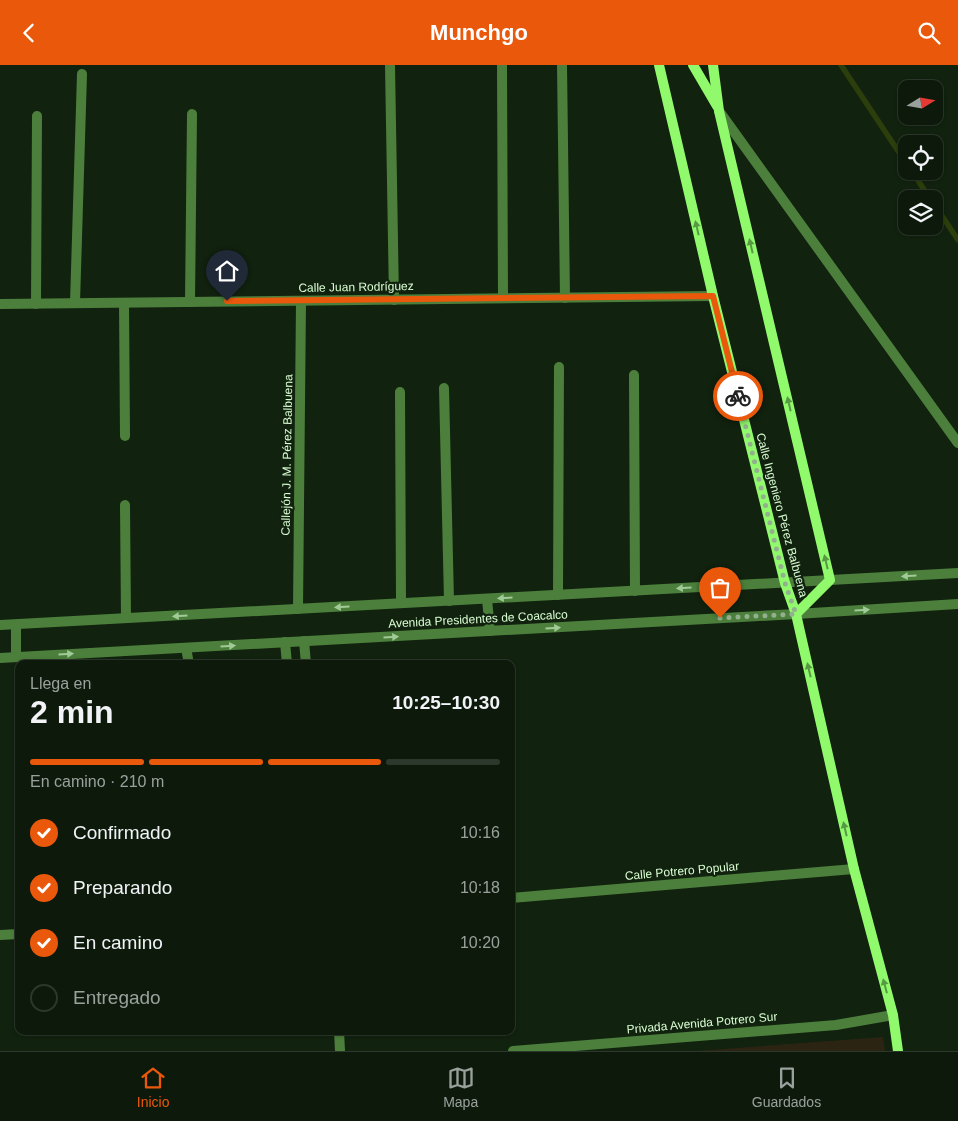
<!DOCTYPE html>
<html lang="es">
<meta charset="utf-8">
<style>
:root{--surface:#0d1a0b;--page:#162314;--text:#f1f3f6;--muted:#9aa19d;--line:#2d382c;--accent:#ea580c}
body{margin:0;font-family:Arial,sans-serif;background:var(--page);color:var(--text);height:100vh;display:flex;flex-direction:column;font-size:19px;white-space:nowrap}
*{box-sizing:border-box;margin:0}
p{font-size:16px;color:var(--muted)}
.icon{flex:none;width:28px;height:28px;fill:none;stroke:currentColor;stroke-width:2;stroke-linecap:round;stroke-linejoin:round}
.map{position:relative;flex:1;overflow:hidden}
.side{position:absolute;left:15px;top:595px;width:500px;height:375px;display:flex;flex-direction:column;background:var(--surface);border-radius:10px;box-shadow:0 1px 4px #0004,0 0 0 1px var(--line)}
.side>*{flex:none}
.needle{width:32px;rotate:79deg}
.tools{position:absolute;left:898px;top:15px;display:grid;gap:10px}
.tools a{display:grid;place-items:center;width:45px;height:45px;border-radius:10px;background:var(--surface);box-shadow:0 1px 4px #0004,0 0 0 1px var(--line);font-size:25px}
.pin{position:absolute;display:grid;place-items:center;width:42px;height:42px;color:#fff;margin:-51px -21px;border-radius:50% 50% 50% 0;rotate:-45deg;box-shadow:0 0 5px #0007}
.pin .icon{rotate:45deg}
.courier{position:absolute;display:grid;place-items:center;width:50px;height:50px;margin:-25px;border:4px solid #ea580c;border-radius:50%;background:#fff;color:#222;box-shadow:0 1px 6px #0007}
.headline em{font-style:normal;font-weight:700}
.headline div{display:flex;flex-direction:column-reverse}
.headline{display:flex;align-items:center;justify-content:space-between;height:85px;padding:0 15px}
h1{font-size:32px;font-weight:700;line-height:38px}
.bar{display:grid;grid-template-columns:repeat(4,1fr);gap:8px 5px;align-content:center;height:60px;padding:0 15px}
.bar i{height:6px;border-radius:4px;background:var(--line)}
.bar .selected{background:var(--accent)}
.bar p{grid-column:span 4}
ol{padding:0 15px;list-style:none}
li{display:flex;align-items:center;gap:15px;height:55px}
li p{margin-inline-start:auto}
li .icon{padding:5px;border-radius:50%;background:var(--accent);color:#fff;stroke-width:4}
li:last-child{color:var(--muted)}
li i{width:28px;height:28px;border:2px solid var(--line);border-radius:50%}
header{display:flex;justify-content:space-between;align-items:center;height:65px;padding:0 15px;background:var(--accent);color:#fff;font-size:22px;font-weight:700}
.menu{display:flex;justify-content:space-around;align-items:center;height:70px;border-top:1px solid var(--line);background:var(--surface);font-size:14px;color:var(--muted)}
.menu a{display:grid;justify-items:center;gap:2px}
.menu .selected{color:var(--accent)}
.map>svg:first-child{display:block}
.green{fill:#2c2412}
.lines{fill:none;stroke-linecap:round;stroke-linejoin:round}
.stream{stroke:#2c3e0b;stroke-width:5.5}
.service{stroke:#4c7f3b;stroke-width:10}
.minor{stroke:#4c7f3b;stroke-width:10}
.tertiary{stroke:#4c7f3b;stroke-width:10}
.secondary{stroke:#91fa6c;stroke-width:10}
.oneway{fill:#579942}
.oneway2{fill:#a1cb96}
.done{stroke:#93b08e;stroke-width:5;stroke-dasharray:0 9}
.route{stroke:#ea580c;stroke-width:6}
.labels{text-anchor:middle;stroke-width:4.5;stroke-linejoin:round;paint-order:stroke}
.street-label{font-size:12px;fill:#d9fdd2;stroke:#11220f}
</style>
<header><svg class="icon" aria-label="back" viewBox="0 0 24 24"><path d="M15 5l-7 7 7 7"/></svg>Munchgo<svg class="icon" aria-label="search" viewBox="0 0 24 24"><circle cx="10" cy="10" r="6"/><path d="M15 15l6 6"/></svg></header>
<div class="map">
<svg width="958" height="986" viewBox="0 0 958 986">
<rect width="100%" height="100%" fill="#11220f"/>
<!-- green -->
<polygon class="green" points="883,972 885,986 696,986"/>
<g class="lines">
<!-- stream -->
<g class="stream">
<polyline points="841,0 906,98"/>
<polyline points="912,106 930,134"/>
<polyline points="934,139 958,175"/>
</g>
<!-- service -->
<g class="service">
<polyline points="285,577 287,599"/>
<polyline points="186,583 189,599"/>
</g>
<!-- minor -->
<g class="minor">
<polyline points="390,0 394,235"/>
<polyline points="502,0 503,233"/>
<polyline points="562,0 565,233"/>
<polyline points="719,46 958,378"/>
<polyline points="190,237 192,49"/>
<polyline points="75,238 82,9"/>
<polyline points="124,238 125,371"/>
<polyline points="0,239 713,231"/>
<polyline points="36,239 37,51"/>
<polyline points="634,310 635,526"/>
<polyline points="444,323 449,536"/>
<polyline points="400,327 401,538"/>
<polyline points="125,440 126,553"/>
<polyline points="558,530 559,302"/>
<polyline points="298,544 301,236"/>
<polyline points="304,576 306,599"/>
<polyline points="511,833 854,804"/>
<polyline points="0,870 19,869"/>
<polyline points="339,966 340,986"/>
<polyline points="513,986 836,960 893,950"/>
</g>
<!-- tertiary -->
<g class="tertiary">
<polyline points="487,534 490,566"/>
<polyline points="0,560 958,508"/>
<polyline points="16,560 16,592"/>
<polyline points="0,593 796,549 958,539"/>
</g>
<!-- secondary -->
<g class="secondary">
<polyline points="659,0 713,231 785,518 796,549 854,804 893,950 898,986"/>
<polyline points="693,0 717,41"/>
<polyline points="713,0 719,46 830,515 796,549"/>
</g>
</g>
<!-- one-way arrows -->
<defs><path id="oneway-solid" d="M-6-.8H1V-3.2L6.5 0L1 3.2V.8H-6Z" transform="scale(1.25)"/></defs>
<g class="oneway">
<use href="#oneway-solid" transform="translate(697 163) rotate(-103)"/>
<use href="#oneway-solid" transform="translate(751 181) rotate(-103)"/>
<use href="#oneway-solid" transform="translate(789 339) rotate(-103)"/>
<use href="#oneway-solid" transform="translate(826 497) rotate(-103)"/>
<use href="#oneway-solid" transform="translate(809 605) rotate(-103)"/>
<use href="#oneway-solid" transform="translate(845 764) rotate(-103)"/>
<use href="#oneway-solid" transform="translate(885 921) rotate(-105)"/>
</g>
<g class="oneway2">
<use href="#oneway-solid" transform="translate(909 511) rotate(177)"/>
<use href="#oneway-solid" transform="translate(684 523) rotate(177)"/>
<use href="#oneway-solid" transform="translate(505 533) rotate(177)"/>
<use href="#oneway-solid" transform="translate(342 542) rotate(177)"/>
<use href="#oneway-solid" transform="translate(862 545) rotate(-4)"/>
<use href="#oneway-solid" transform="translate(180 551) rotate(177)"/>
<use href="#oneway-solid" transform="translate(553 563) rotate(-3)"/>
<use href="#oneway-solid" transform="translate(391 572) rotate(-3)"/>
<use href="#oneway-solid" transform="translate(228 581) rotate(-3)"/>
<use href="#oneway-solid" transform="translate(66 589) rotate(-3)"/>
</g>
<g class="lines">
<!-- done -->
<polyline class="done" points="720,553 796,549 785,518 738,331"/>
<!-- route -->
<polyline class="route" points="227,236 713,231 738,331"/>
</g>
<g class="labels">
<!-- street labels -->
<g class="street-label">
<text transform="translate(356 222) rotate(-1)" y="4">Calle Juan Rodríguez</text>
<text transform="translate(287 390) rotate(-89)" y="4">Callejón J. M. Pérez Balbuena</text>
<text transform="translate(782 450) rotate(75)" y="4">Calle Ingeniero Pérez Balbuena</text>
<text transform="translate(478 554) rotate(-3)" y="4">Avenida Presidentes de Coacalco</text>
<text transform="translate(682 806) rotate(-5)" y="4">Calle Potrero Popular</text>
<text transform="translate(702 958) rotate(-5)" y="4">Privada Avenida Potrero Sur</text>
</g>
</g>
</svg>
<div class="tools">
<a><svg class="needle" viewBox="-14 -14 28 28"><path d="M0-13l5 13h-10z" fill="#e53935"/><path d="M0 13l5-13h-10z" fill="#9aa19d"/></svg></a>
<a><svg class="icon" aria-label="locate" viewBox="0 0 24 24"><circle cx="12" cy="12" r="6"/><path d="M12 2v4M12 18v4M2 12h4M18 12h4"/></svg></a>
<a><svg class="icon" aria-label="layers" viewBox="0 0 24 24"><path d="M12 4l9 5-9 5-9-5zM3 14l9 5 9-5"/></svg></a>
</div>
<div class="pin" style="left:720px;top:553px;background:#ea580c"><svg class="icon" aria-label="bag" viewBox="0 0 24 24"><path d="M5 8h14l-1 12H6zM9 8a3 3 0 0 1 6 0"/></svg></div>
<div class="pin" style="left:227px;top:236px;background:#1f2937"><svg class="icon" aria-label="home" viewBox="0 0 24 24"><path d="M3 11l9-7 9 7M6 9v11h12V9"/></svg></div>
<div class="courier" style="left:738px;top:331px"><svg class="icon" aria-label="bike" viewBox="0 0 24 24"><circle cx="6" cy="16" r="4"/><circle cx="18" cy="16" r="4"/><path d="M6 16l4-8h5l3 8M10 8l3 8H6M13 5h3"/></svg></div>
<section class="side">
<div class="headline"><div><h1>2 min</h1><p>Llega en</p></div><em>10:25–10:30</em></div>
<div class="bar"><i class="selected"></i><i class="selected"></i><i class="selected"></i><i></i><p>En camino · 210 m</p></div>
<ol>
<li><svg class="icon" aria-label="check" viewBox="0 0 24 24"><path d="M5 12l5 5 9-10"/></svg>Confirmado<p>10:16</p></li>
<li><svg class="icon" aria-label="check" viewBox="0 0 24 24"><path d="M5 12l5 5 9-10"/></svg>Preparando<p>10:18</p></li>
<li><svg class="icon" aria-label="check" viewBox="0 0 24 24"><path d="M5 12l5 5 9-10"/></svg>En camino<p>10:20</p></li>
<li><i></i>Entregado</li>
</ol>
</section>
</div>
<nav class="menu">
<a class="selected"><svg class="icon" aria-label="home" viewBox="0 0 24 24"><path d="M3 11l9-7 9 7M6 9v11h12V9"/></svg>Inicio</a>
<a><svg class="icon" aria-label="map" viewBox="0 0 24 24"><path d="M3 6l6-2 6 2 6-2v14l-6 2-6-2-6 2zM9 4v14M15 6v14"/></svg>Mapa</a>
<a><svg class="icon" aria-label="saved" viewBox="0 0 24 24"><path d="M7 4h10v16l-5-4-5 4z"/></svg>Guardados</a>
</nav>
